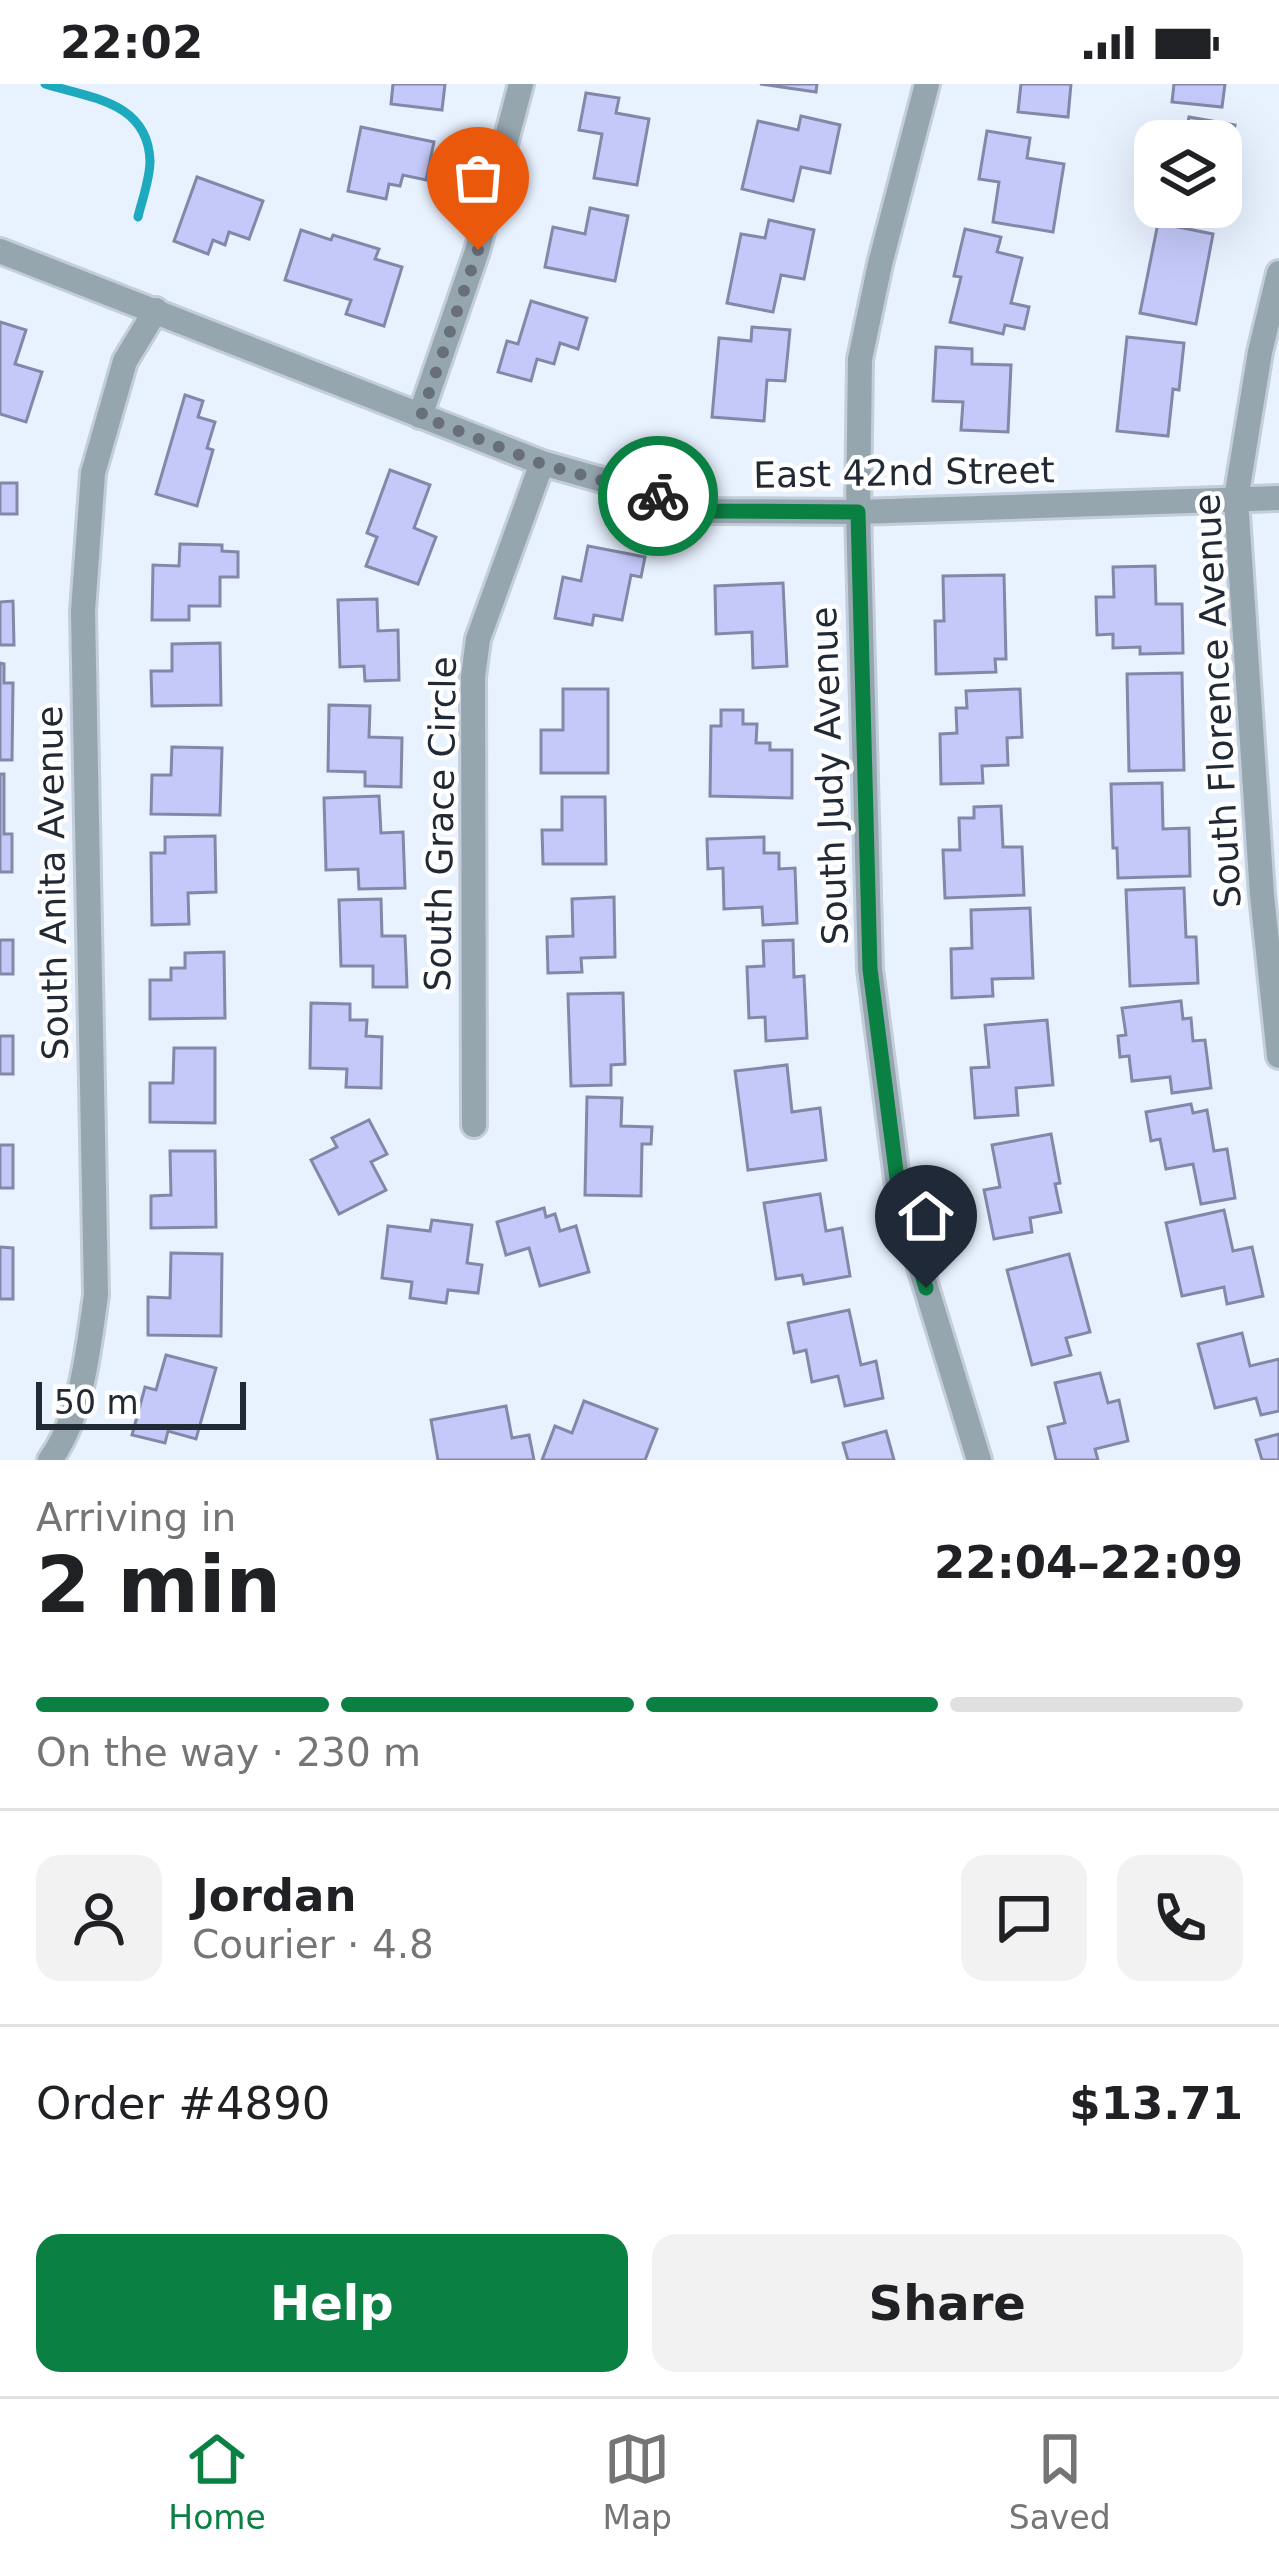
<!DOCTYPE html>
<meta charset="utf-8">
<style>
:root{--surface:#fff;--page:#f2f2f2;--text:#202124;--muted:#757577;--line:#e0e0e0;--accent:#0b8043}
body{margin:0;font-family:"DejaVu Sans",sans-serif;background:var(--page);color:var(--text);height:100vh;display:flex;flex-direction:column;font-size:45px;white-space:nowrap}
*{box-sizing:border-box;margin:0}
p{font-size:39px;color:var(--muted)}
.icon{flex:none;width:66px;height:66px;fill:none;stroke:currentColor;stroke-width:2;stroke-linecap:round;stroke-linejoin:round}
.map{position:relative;height:1376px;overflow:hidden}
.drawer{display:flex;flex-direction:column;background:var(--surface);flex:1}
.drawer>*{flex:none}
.tools{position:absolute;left:1134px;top:36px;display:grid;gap:24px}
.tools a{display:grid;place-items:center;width:108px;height:108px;border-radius:24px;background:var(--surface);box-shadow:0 12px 48px #0002;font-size:60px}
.scale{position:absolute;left:36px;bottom:30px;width:210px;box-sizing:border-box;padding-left:12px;border:6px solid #212935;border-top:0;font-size:33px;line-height:42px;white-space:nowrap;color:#212935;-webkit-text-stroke:9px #fff;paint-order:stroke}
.pin{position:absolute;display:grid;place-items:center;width:102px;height:102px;color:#fff;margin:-123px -51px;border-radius:50% 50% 50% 0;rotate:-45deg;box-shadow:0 0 12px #0007}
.pin .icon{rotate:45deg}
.courier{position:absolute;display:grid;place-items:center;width:120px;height:120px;margin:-60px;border:9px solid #0b8043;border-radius:50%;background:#fff;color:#222;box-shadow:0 3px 15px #0007}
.headline em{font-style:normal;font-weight:800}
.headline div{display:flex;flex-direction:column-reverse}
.headline{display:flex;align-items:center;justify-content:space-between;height:204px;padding:0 36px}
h1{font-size:78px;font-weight:800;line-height:90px}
.bar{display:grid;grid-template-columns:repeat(4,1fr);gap:18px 12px;align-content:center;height:144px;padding:0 36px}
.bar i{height:15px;border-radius:9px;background:var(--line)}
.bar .selected{background:var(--accent)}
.bar p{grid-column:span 4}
.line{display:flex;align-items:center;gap:30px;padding:0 36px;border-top:3px solid var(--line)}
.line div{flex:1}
.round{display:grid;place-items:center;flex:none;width:126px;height:126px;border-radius:24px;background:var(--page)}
.cta{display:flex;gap:24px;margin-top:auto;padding:24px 36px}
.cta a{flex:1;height:138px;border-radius:24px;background:var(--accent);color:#fff;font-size:48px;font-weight:800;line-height:138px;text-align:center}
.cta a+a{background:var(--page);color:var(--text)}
.status{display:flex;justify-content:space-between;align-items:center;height:84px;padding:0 60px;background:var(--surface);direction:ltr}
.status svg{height:33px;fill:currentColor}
.menu{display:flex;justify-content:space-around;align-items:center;height:168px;border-top:3px solid var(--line);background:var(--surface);font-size:33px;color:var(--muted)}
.menu a{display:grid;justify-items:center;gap:6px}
.menu .selected{color:var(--accent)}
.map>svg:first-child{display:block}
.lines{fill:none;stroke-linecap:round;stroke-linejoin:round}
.stream{stroke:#1eaabe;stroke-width:9}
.building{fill:#c4c9f9;stroke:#8387a8;stroke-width:3}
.minor-casing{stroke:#c4cdda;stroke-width:30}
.minor{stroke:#96a6af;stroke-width:24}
.done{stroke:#676f7b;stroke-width:12;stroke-dasharray:0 21.6}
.route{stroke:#0b8043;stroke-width:15}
.labels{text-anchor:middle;stroke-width:9;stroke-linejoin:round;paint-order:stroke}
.street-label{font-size:36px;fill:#212935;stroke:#fff}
</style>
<div class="status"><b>22:02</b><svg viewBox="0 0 49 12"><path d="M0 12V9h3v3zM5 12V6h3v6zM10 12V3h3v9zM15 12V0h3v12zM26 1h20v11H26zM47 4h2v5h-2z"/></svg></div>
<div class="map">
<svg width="1279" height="1376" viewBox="0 0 1279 1376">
<rect width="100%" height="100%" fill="#e8f1fe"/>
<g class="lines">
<!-- stream -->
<path class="stream" d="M45 0C91 14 148 18 150 77 150 95 142 116 138 133"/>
</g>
<!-- building -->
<g class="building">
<polygon points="393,0 445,0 442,26 391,20"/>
<polygon points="760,0 817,0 816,8"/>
<polygon points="1021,0 1071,0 1068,33 1018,28"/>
<polygon points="1174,0 1225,0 1222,23 1172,18"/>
<polygon points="586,9 619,14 616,29 649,35 637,101 594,94 602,50 579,46"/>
<polygon points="801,32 840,41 830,89 801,83 793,117 742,105 758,37 798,46"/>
<polygon points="1189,33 1235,41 1226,91 1221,90 1221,57 1156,57 1159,41 1186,46"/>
<polygon points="361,43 434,58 426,96 403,91 400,102 389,100 386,115 348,107"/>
<polygon points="987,47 1030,54 1027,74 1064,80 1053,148 993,138 999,98 979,95"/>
<polygon points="1155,62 1155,123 1202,123 1200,133 1144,123"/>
<polygon points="197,93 263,117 249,155 229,148 225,161 213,156 208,170 174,157"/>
<polygon points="590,124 628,132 615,197 545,183 553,143 585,150"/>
<polygon points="769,136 814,146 804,195 781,191 773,228 727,219 741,150 765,154"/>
<polygon points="1158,139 1213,150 1196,240 1140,229"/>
<polygon points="965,145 1001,153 997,168 1022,174 1011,219 1029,223 1024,245 1005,241 1003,250 950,238 961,193 954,192"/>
<polygon points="301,146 331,156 333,151 379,165 375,175 402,183 384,242 346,230 351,216 285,196"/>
<polygon points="531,217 587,234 578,265 560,259 554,280 537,275 531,297 498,288 507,257 518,260"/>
<polygon points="0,238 26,246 15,280 42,288 26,338 0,330"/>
<polygon points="752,243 790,246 785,297 767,296 764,337 712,333 719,254 751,257"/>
<polygon points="1127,253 1184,259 1179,306 1173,305 1168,352 1117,347"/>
<polygon points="936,263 972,265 972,280 1011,281 1008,348 961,346 963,318 933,317"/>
<polygon points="185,311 203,317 198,333 215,338 207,364 213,366 197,422 156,410"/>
<polygon points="390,386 430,401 414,444 436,453 418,500 366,482 377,453 367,449"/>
<rect x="0" y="399" width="17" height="31"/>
<polygon points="180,460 222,461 222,467 238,468 238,493 220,493 220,522 189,522 189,536 152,536 153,481 179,482"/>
<polygon points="588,462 645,473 641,493 631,491 622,536 594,531 592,541 555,534 563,493 581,497"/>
<polygon points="1155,482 1156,520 1182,520 1183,569 1140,570 1140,563 1113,564 1113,550 1097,551 1096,513 1114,513 1113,483"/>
<polygon points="1004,491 1006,575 995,575 996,588 936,590 935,537 944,537 943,492"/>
<polygon points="783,499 787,582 753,584 752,548 716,550 715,502"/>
<polygon points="377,515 378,547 398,546 399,596 365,597 364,582 340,583 338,516"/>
<polygon points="13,517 14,561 0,561 0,518"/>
<polygon points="220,559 221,621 152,622 151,587 172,587 172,560"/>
<polygon points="0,579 4,580 4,599 13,599 12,676 0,676"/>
<polygon points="1182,589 1184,686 1129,687 1127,590"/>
<polygon points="563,605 608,605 608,689 541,689 541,646 563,646"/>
<polygon points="1020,605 1022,653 1007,654 1008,681 982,682 983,699 941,700 940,650 957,649 956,624 967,624 966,607"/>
<polygon points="329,621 370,622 369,653 402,654 401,703 365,702 365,688 328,687"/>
<polygon points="721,626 743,626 743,640 757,640 756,659 770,659 770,666 792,666 792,714 710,712 711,642 721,642"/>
<polygon points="172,663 222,664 220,731 151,730 152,691 171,691"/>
<polygon points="0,690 4,690 4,750 12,750 12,788 0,788"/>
<polygon points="1162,699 1163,745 1189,744 1190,792 1118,794 1117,764 1113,764 1111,700"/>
<polygon points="379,712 381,749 403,748 405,804 359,805 358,785 326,786 324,714"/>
<polygon points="562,713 605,713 606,780 543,780 542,746 562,746"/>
<polygon points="1001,722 1003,763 1022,763 1024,811 945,814 943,766 960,766 959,734 974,734 974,723"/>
<polygon points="215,752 216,808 188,809 189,840 152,841 151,769 165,769 165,753"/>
<polygon points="764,753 764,769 779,769 779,785 795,784 797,839 763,841 762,823 724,825 723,784 708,785 707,755"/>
<polygon points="1184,804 1186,853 1196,853 1198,899 1130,902 1126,806"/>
<polygon points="614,813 615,873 581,874 582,888 548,889 547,853 573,852 572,815"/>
<polygon points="381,815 382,852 405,852 407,903 373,903 373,882 341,882 339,816"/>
<polygon points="1030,824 1033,894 992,895 993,912 952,914 951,865 972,864 971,826"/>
<rect x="0" y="856" width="13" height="34"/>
<polygon points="793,856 794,893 804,892 807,954 766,957 765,933 749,934 747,883 764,882 763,857"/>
<polygon points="224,868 225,934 150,935 150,896 171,896 171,884 185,884 185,869"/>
<polygon points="623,909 625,980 611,981 611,1001 571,1002 568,910"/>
<polygon points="1181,917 1183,935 1191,934 1193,957 1205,956 1211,1004 1172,1009 1170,993 1132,997 1129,972 1120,973 1118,952 1126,951 1122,924"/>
<polygon points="311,919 350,920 350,936 367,936 366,952 382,953 381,1004 346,1003 347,985 310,984"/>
<polygon points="1047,936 1053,1001 1016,1004 1018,1031 975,1034 971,984 989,983 985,941"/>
<rect x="0" y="952" width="13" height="38"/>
<polygon points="174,964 215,964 215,1039 150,1038 150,999 173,999"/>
<polygon points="787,981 792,1028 820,1024 826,1076 748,1086 735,987"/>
<polygon points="587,1013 622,1014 621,1042 652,1043 651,1060 642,1060 641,1112 585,1111"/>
<polygon points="1191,1020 1193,1029 1207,1026 1214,1067 1227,1065 1235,1114 1201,1120 1193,1080 1166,1085 1160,1055 1151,1057 1146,1028"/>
<polygon points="369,1036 387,1070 371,1078 386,1106 339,1130 311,1076 337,1063 332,1054"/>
<polygon points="1051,1050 1060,1099 1055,1100 1061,1128 1030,1134 1032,1148 994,1155 984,1106 1000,1103 992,1061"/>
<rect x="0" y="1061" width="13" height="43"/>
<polygon points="170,1067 215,1067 216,1143 151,1144 151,1112 171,1111"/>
<polygon points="820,1110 826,1147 842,1144 850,1192 804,1200 802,1191 776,1195 764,1119"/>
<polygon points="544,1124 546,1133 555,1130 560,1147 576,1142 589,1188 540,1202 529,1164 506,1171 497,1138"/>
<polygon points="1224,1126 1233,1167 1252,1163 1263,1212 1227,1220 1224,1203 1182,1212 1166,1139"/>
<polygon points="432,1136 472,1141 467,1179 482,1181 478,1209 448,1206 446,1219 410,1214 412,1198 382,1194 388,1142 430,1147"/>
<polygon points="0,1163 13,1164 13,1215 0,1215"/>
<polygon points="171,1169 222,1170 221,1252 148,1251 148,1213 170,1214"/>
<polygon points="1069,1170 1090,1248 1066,1254 1071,1271 1032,1281 1007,1186"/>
<polygon points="849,1226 861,1281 876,1277 883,1314 845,1322 838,1292 812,1298 806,1266 794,1269 788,1239"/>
<polygon points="1242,1249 1250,1282 1279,1275 1279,1327 1261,1331 1256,1314 1215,1324 1198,1260"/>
<polygon points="166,1271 216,1284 196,1355 168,1347 165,1359 132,1351 145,1303 156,1306"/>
<polygon points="1100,1289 1108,1319 1119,1316 1128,1357 1095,1365 1098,1376 1056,1376 1048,1343 1065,1339 1055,1299"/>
<polygon points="584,1317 657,1345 645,1376 542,1376 555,1342 572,1349"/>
<polygon points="506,1322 512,1354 529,1351 534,1376 438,1376 431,1336"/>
<polygon points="886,1347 894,1376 848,1376 843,1359"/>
<polygon points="1279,1350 1279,1376 1262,1376 1256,1356"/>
</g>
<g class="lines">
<defs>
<g id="minor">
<polyline points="927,0 880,180 860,275 858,428 870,885 900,1118 979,1376"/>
<polyline points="0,167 542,379 713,427 858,428 1279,414"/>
<polyline points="1279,189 1260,268 1236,415 1262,811 1279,972"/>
<polyline points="420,332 477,167 521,0"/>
<polyline points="474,1041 473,593 478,555 542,379"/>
<path d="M50 1376C83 1331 88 1265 96 1211L83 527 93 389 125 277 156 226"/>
</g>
</defs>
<!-- minor casing -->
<use href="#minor" class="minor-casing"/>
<!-- minor -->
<use href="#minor" class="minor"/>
</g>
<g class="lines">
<!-- done -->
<polyline class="done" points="478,166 421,332 542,380 658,412"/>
<!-- route -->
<polyline class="route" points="658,412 713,427 858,428 870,885 900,1118 926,1204"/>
</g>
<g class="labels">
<!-- street labels -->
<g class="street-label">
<text transform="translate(904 388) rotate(-1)" y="13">East 42nd Street</text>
<text transform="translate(1217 617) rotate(-93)" y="13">South Florence Avenue</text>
<text transform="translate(829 692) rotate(-92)" y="13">South Judy Avenue</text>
<text transform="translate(440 740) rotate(-89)" y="13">South Grace Circle</text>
<text transform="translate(52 799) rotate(-91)" y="13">South Anita Avenue</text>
</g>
</g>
</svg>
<div class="tools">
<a><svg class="icon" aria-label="layers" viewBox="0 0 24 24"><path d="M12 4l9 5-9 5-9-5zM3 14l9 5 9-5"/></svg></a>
</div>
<div class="scale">50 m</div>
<div class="pin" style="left:478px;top:166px;background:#ea580c"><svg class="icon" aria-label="bag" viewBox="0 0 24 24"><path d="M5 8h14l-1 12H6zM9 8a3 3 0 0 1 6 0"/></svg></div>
<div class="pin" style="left:926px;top:1204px;background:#1f2937"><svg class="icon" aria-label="home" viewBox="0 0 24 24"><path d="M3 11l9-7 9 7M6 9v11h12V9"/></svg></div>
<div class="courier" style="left:658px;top:412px"><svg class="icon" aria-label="bike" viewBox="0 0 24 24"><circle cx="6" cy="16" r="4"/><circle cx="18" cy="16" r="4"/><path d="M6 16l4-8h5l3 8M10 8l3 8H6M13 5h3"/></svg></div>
</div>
<section class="drawer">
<div class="headline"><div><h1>2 min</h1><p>Arriving in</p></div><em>22:04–22:09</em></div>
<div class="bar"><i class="selected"></i><i class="selected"></i><i class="selected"></i><i></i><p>On the way · 230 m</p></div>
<div class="line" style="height:216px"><a class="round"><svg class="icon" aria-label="person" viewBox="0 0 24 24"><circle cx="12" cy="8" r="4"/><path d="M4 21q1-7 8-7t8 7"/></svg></a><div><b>Jordan</b><p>Courier · 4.8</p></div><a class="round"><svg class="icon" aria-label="chat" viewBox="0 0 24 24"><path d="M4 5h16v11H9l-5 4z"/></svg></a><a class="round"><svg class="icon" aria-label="phone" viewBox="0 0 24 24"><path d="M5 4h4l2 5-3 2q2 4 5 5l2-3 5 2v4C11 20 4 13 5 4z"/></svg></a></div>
<div class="line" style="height:156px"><div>Order #4890</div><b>$13.71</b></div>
<div class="cta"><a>Help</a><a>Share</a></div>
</section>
<nav class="menu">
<a class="selected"><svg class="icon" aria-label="home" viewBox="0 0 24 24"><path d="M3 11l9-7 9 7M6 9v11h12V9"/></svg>Home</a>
<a><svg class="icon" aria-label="map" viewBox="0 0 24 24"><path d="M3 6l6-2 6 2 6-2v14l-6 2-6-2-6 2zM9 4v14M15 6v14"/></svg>Map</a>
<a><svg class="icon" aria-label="saved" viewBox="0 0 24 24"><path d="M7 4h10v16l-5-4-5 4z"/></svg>Saved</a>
</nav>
